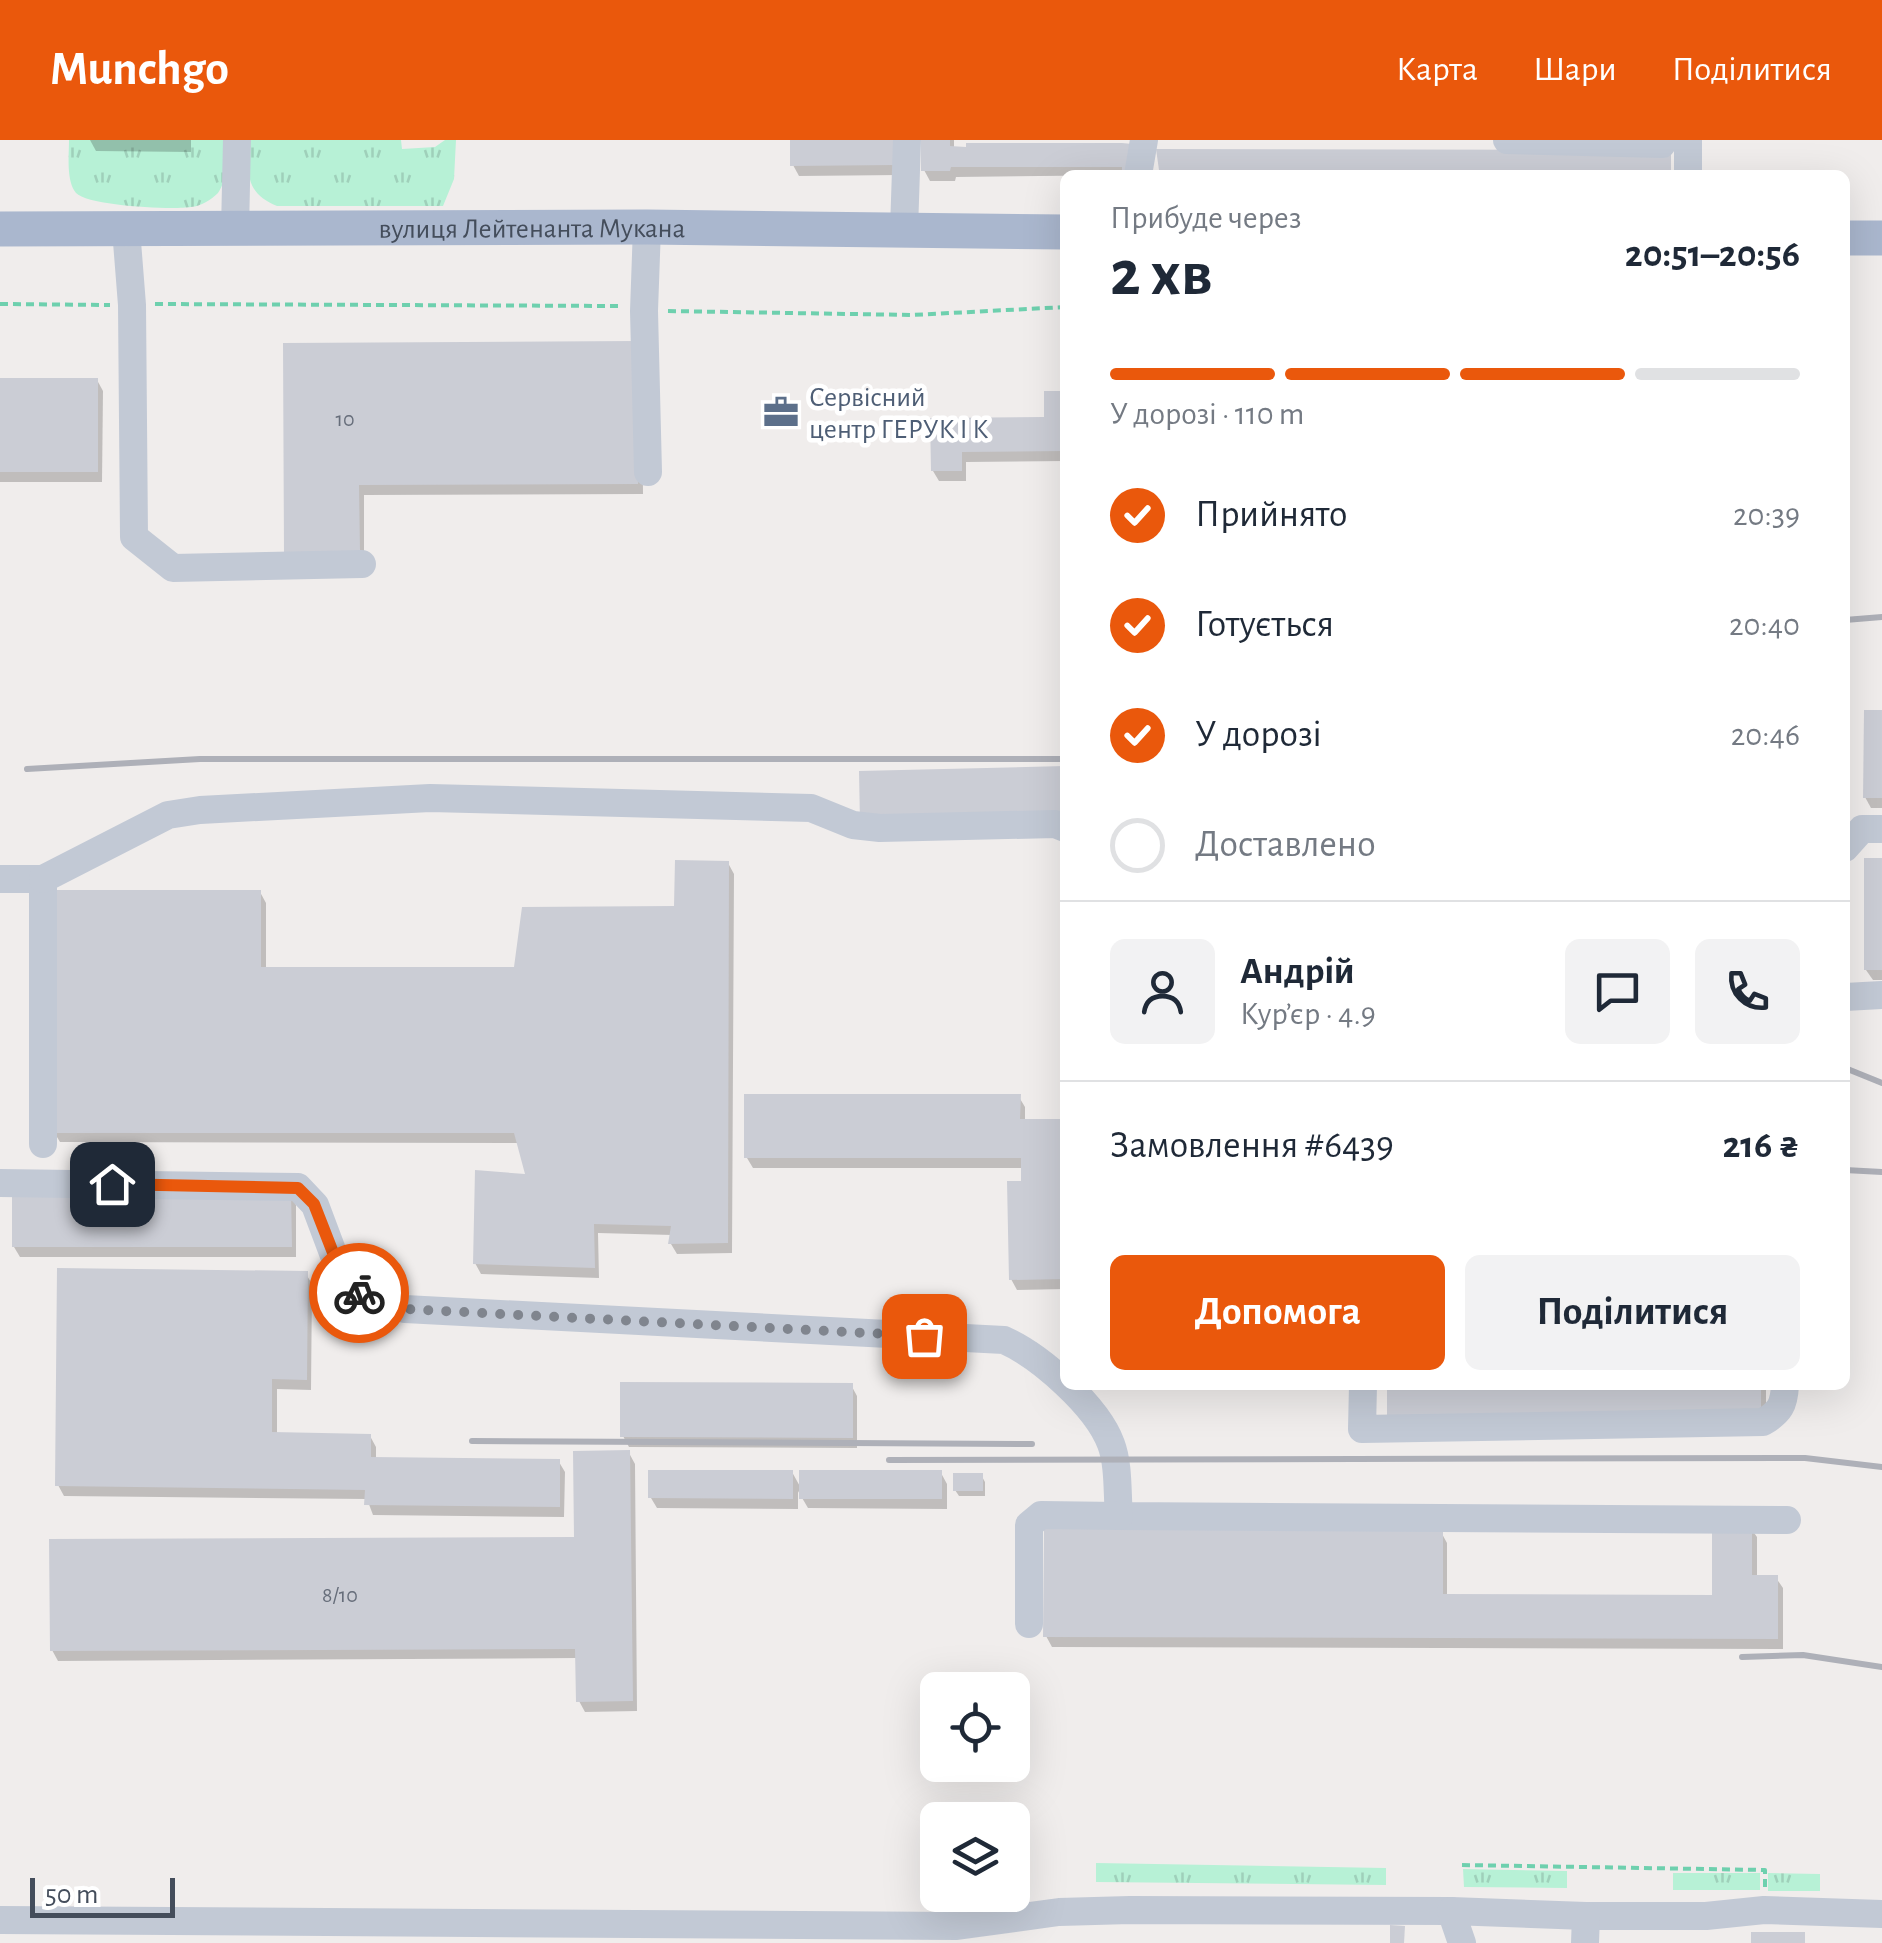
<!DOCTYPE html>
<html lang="uk">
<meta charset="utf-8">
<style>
:root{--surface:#fff;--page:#f2f2f3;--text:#1f2937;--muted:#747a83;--line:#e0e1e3;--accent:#ea580c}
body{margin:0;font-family:"Alegreya Sans",sans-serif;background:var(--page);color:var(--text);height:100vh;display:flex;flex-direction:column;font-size:38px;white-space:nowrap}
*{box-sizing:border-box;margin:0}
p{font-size:32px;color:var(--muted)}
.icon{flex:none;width:55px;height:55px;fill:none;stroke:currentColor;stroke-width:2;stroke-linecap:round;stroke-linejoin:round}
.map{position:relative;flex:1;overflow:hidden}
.drawer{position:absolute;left:1060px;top:30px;width:790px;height:1220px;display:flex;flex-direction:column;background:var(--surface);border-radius:15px;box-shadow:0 10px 40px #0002}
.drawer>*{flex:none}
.tools{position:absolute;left:920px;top:1532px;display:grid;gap:20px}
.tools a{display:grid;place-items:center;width:110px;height:110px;border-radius:15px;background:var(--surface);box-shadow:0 10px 40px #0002;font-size:50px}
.scale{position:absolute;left:30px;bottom:25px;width:145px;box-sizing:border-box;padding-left:10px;border:5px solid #444d5b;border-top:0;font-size:28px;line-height:35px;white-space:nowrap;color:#444d5b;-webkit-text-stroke:8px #fff;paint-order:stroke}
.pin{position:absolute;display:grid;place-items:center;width:85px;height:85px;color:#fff;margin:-42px;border-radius:20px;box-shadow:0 5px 15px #0006}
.courier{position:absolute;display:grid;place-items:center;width:100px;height:100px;margin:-50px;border:8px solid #ea580c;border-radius:50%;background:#fff;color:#222;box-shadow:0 2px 12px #0007}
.summary em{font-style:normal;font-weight:700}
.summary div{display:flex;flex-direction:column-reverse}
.summary{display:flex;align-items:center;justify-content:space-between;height:170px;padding:0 50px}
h1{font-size:65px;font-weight:700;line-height:75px}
.bar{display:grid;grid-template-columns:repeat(4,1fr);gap:15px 10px;align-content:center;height:120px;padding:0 50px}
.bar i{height:12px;border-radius:8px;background:var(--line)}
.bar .active{background:var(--accent)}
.bar p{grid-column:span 4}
.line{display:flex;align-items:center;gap:25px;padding:0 50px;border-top:2px solid var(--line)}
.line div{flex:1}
.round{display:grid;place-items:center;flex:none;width:105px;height:105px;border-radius:15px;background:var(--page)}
ol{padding:0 50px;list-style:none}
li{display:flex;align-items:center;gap:30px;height:110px}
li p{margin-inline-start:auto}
li .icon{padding:10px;border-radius:50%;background:var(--accent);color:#fff;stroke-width:4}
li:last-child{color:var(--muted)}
li i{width:55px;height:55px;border:5px solid var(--line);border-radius:50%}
.cta{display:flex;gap:20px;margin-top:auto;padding:20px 50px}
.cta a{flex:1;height:115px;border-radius:15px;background:var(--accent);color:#fff;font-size:40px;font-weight:700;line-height:115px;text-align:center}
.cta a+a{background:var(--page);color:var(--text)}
header{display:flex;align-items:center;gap:60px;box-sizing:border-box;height:140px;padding:0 50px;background:var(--accent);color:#fff}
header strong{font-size:48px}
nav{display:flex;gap:55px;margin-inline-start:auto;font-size:35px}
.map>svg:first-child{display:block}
.grass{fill:url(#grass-tufts)}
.shadow{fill:#0003}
.building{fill:#cbcdd5}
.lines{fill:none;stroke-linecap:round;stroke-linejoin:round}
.path{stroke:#6ed0ae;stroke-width:4;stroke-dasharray:8 5;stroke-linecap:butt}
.minor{stroke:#c2c9d5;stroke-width:28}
.major{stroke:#aab7ce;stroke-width:35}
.rail{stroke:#aeb0b8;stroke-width:6}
.done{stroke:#80858e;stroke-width:10;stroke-dasharray:0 18}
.route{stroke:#ea580c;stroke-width:12}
.labels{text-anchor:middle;stroke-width:9;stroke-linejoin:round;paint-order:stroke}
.number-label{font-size:22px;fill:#666d7a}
.street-label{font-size:28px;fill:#444d5b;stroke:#fff}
.service-label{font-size:28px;fill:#4e5e75;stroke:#fff;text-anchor:start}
</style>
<header>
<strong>Munchgo</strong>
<nav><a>Карта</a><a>Шари</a><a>Поділитися</a></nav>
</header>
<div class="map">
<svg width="1882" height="1803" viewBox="0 0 1882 1803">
<defs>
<pattern id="grass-tufts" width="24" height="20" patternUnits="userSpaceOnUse" patternTransform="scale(2.5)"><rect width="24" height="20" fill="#b7f1d6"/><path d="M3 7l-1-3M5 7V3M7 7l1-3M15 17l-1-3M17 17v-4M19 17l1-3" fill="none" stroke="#9fd0ba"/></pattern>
</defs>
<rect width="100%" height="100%" fill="#f0edec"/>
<!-- grass -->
<g class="grass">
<path d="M69 0H228C227 16 228 39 218 53 211 60 201 66 191 67 172 70 88 66 76 53 66 41 69 15 69 0Z"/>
<path d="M250 0H401L402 9 435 7 445 0H456L454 39 443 66H277C244 53 247 30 250 0Z"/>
<polygon points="1096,1723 1386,1728 1386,1745 1096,1742"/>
<polygon points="1463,1729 1567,1731 1567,1748 1464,1747"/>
<rect x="1673" y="1733" width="87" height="17"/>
<polygon points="1768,1733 1820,1734 1820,1751 1768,1751"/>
</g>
<!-- shadow -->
<g class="shadow">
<polygon points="90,0 191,0 191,12 96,11"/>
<polygon points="792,0 899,0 900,35 799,36 793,25"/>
<polygon points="924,0 954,0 954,9 1121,5 1136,35 956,37 955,41 930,41 924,30"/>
<polygon points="1671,14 1671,32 1161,29"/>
<polygon points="285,205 642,214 643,354 364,355 364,422"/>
<polygon points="0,240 97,240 103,251 102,342 0,342"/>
<polygon points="1065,253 1065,321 966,322 966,341 939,341 933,331 933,280 1046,279"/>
<polygon points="1882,573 1882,668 1871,668 1865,657"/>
<polygon points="1882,720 1882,840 1873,840 1866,830"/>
<polygon points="728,723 734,734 732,1113 677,1114 671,1104 672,1095 598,1093 599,1138 481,1134 475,1123 528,1036 520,1003 60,1002 54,992 260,752 266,763 266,830 516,830 676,768"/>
<polygon points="1019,957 1025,967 1025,982 1065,981 1065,1149 1017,1150 1011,1139 1024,1028 753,1028 747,1018"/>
<polygon points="290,1054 296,1065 296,1117 20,1117 14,1107"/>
<polygon points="306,1134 312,1144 311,1250 277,1249 277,1295 370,1296 376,1307 376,1319 559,1322 565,1332 564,1377 373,1375 367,1359 64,1356 58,1345"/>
<polygon points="851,1245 857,1256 857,1308 629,1307 623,1296"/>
<polygon points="1389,1245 1766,1245 1766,1286"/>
<polygon points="629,1313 635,1324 637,1571 585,1572 579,1561 578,1518 58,1521 52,1510 576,1399"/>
<polygon points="792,1332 802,1350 941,1333 947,1344 947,1369 808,1368 798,1351 798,1369 657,1368 651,1358"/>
<polygon points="981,1335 985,1342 985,1356 959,1356 955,1350"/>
<polygon points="1750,1387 1757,1397 1757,1438 1776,1438 1783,1448 1783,1509 1052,1507 1046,1496 1441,1392 1447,1403 1447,1457 1715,1457"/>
</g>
<!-- building -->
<g class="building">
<polygon points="790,0 895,0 895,25 790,26"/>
<polygon points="921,0 950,0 950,6 966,7 966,3 1122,3 1132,4 1131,31 1122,31 1122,27 951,27 950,31 921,31"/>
<polygon points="1156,9 1671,10 1671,31 1159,30"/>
<polygon points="637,201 638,344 359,345 360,412 284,413 283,203"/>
<rect x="0" y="238" width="98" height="94"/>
<polygon points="1044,251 1065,251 1065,311 962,312 962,331 931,331 930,278 1044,277"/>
<polygon points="1864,570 1882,570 1882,658 1863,658"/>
<polygon points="1065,626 1065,679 860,683 859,631"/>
<rect x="1864" y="718" width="18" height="112"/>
<polygon points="675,720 729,721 728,1103 668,1104 671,1086 594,1084 595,1128 473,1124 475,1030 525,1034 514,993 51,993 51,750 261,750 261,827 514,827 522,767 674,766"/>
<polygon points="744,954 1021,954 1020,979 1065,979 1065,1139 1009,1140 1007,1041 1021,1041 1021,1018 744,1018"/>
<polygon points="12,1052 291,1052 292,1107 12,1107"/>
<polygon points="57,1128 308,1131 307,1240 272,1239 272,1292 371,1294 371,1317 560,1319 560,1367 364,1365 365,1350 55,1346"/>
<polygon points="620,1242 853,1243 853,1298 620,1297"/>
<rect x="1387" y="1245" width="374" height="31"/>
<polygon points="630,1310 633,1561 576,1562 575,1509 50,1511 49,1399 574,1397 573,1311"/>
<polygon points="648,1330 793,1330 793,1359 648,1358"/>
<rect x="799" y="1330" width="143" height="29"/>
<rect x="953" y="1333" width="30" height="18"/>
<polygon points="1712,1384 1752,1384 1752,1435 1778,1435 1778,1499 1043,1497 1044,1388 1443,1390 1443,1454 1712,1455"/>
<polygon points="1390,1785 1405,1786 1404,1803 1390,1803"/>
<rect x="1751" y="1792" width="54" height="11"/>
</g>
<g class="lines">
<!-- path -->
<g class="path">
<polyline points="0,164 110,165"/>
<polyline points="155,164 620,166"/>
<polyline points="668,171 912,175 1065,167"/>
<polyline points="1462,1725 1765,1730 1765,1747"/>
</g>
<!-- minor -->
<g class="minor">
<polyline points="1507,0 1662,4"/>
<polyline points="1688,0 1688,35"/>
<polyline points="1138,35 1144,0"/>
<polyline points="647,87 644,171 648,332"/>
<polyline points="126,89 132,165 134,397 173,428 362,424"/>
<polyline points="235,90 237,0"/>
<polyline points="904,90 907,0"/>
<polyline points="1845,708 1862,689 1882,689"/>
<polyline points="0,739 43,739 43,1004"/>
<polyline points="43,739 168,675 200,670 430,658 811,668 853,685 880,688 1055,684 1065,688"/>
<polyline points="1845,857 1882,855"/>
<path d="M0 1043 298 1047 315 1065 339 1129 360 1153 405 1169 1004 1200C1040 1216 1097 1266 1111 1304 1119 1325 1117 1354 1119 1376L1787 1380"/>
<path d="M1363 1245 1362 1289 1763 1282C1780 1272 1784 1265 1785 1245"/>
<polyline points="1029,1484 1029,1385 1041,1375 1119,1376"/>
<polyline points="1586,1776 1706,1776 1764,1770 1882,1774"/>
<polyline points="0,1780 957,1786 1059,1772 1130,1770 1451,1771"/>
<polyline points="1462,1803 1451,1771 1586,1776 1585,1803"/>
</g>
<!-- major -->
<g class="major">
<path id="s1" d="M0 89 647 87 1065 92"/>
<polyline points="1845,98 1882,98"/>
</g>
<!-- rail -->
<g class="rail">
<polyline points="1845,480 1882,477"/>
<polyline points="27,629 200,619 1065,619"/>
<polyline points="1845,928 1882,943"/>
<polyline points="1845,1030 1882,1032"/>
<polyline points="472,1301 1032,1304"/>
<polyline points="889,1320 1805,1318 1882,1327"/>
<polyline points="1742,1517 1803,1515 1882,1527"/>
</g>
</g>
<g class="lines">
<!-- done -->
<polyline class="done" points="359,1153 405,1169 924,1196"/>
<!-- route -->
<polyline class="route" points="112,1044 298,1048 314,1064 339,1128 359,1153"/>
</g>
<!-- icons -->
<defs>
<symbol id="office-bare" viewBox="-9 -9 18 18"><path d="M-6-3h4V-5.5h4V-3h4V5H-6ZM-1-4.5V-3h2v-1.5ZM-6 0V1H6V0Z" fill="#5c6f8a" stroke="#fff" stroke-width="2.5" paint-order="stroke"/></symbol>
</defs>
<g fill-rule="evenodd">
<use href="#office-bare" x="756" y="247" width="50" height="50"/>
</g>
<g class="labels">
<!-- number labels -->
<g class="number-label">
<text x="345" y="286">10</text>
<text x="340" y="1462">8/10</text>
</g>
<!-- street labels -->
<g class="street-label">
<text dy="10" stroke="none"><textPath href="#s1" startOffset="532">вулиця Лейтенанта Мукана</textPath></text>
</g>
<!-- service labels -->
<g class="service-label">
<text x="809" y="266">Сервісний<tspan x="809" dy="32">центр ГЕРУК І К</tspan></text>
</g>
</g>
</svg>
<div class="tools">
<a><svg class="icon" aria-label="locate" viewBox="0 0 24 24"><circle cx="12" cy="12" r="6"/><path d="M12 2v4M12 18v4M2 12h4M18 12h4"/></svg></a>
<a><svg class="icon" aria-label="layers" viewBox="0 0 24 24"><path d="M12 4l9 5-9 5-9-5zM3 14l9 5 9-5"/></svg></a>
</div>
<div class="scale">50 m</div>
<div class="pin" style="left:924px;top:1196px;background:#ea580c"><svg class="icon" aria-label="bag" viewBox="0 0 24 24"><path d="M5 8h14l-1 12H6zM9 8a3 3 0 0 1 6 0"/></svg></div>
<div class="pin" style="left:112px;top:1044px;background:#1f2937"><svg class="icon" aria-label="home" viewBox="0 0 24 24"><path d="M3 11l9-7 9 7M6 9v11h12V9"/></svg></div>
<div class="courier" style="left:359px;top:1153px"><svg class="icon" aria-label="bike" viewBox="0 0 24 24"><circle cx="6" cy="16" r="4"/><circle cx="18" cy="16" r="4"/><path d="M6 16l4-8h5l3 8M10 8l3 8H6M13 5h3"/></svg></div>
<section class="drawer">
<div class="summary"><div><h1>2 хв</h1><p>Прибуде через</p></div><em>20:51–20:56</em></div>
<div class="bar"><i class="active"></i><i class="active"></i><i class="active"></i><i></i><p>У дорозі · 110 m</p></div>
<ol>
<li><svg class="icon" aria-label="check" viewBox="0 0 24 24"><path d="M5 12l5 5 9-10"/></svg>Прийнято<p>20:39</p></li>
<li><svg class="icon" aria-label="check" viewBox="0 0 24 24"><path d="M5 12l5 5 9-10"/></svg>Готується<p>20:40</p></li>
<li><svg class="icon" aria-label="check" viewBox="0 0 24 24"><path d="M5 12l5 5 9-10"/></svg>У дорозі<p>20:46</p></li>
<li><i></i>Доставлено</li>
</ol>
<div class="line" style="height:180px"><a class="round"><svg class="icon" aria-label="person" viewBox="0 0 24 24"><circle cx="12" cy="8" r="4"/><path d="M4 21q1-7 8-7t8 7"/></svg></a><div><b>Андрій</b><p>Кур’єр · 4.9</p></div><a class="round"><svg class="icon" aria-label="chat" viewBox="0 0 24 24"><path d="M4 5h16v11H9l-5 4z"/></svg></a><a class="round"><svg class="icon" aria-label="phone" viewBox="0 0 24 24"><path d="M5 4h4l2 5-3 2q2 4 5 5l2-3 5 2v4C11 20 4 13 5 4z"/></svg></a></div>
<div class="line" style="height:130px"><div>Замовлення #6439</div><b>216 ₴</b></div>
<div class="cta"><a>Допомога</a><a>Поділитися</a></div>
</section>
</div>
